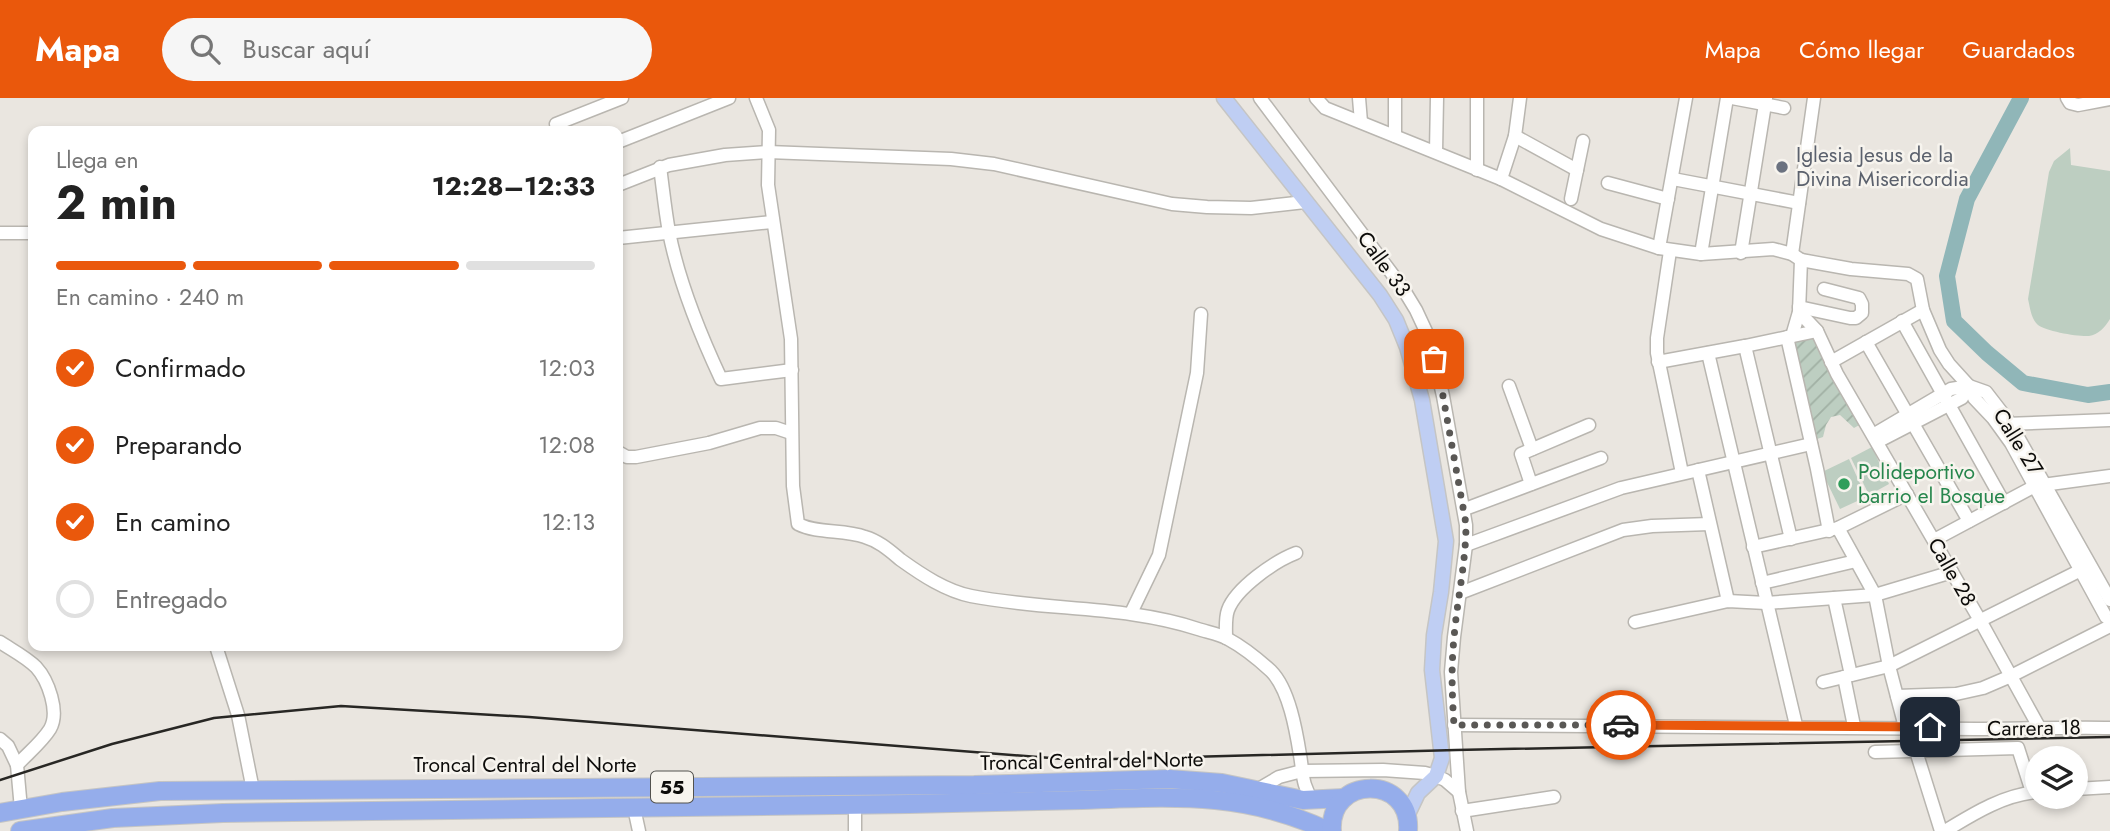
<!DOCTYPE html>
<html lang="es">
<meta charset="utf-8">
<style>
:root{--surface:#fff;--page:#f6f6f6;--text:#222;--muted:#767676;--line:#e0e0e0;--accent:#ea580c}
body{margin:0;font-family:Jost,sans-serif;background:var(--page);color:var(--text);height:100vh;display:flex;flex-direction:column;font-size:26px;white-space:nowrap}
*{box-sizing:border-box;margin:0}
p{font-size:23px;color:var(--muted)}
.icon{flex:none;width:38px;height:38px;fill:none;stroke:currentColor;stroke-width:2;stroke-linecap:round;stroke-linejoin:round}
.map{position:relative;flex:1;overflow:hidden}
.details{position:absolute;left:28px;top:28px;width:595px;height:525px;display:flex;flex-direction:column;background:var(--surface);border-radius:14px;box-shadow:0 4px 10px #0003}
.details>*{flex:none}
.tools{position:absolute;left:2025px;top:648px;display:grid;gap:14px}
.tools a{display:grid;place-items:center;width:63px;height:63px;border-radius:50%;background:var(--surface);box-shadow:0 4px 10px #0003;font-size:35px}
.pin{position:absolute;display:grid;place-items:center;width:60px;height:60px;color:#fff;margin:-30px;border-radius:14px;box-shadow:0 4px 10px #0006}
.courier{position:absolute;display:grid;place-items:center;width:70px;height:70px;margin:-35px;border:5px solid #ea580c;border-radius:50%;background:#fff;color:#222;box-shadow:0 2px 9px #0007}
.head em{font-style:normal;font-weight:700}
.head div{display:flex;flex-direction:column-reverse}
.head{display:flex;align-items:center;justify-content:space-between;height:119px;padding:0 28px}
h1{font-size:46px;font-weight:700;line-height:52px}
.bar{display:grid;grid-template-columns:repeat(4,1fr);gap:10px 7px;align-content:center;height:84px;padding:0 28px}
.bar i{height:9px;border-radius:5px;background:var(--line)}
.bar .active{background:var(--accent)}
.bar p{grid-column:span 4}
ol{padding:0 28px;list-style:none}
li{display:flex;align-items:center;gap:21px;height:77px}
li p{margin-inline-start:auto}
li .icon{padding:7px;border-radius:50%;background:var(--accent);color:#fff;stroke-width:4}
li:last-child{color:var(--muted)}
li i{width:38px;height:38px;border:4px solid var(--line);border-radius:50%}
header{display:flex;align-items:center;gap:42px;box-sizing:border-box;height:98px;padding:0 35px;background:var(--accent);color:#fff}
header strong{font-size:33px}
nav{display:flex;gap:38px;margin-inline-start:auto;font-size:24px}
.search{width:490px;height:63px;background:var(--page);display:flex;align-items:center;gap:18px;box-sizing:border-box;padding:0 24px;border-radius:38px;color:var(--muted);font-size:26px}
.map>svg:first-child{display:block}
.green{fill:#bdcec1}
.garden{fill:url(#garden-furrows)}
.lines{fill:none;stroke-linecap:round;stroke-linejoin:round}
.river{stroke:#90b6b8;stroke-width:16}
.minor-casing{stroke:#b9b6b0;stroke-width:15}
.major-casing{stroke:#c5c5c4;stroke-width:17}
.highway-casing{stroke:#c5c5c4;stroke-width:20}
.minor{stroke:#fff;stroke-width:12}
.major{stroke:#bfcef3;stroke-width:14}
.highway{stroke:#95adeb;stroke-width:18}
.rail{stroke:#282724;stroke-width:2.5}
.done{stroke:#5a5855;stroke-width:7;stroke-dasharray:0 12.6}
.route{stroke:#ea580c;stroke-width:9}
.worship-dot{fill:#6b7280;stroke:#f7f4ee;stroke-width:2.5}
.leisure-dot{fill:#2e9e5b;stroke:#f7f4ee;stroke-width:2.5}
.labels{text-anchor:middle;stroke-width:5;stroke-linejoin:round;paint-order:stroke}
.shield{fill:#f7f4ee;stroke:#53524e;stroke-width:2}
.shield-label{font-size:19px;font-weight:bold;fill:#0d0c0a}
.worship-label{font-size:21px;fill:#5b616d;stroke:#f7f4ee;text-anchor:start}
.street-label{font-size:21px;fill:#0d0c0a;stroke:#f7f4ee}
.leisure-label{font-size:21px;fill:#27864d;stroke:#f7f4ee;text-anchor:start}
</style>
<header>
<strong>Mapa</strong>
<div class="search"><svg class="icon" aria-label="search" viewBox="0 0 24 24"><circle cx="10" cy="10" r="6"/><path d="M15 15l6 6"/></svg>Buscar aquí</div>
<nav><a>Mapa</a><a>Cómo llegar</a><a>Guardados</a></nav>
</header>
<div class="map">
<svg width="2110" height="733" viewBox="0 0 2110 733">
<defs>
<pattern id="garden-furrows" width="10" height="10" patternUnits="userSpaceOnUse" patternTransform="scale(1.75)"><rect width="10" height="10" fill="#bdcec1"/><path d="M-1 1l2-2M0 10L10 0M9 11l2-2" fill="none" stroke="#a1b0a4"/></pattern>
</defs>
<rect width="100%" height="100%" fill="#eae6e0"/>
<!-- green -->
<g class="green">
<path d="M2070 50 2071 67 2110 73V221C2105 229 2098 237 2089 238 2079 239 2045 233 2038 227 2031 221 2030 209 2028 201L2049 74 2054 63Z"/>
<polygon points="1872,349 1889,386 1869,397 1851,360"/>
<polygon points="1849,361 1866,399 1840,411 1822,374"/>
</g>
<!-- garden -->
<polygon class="garden" points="1812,239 1861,326 1854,330 1840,317 1831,319 1826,327 1823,339 1817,341 1793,243"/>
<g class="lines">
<!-- river -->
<polyline class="river" points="2021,0 1967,101 1947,178 1954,223 1987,255 2023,285 2088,297 2110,294"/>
<defs>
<g id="minor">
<path d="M756 0 769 32 768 87 791 241 793 388 798 426C818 436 844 431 865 439 879 443 890 453 901 462 922 477 946 493 971 498 1047 513 1125 507 1198 531 1207 534 1220 536 1228 541 1243 549 1259 562 1271 573 1289 591 1296 632 1300 657 1303 674 1302 689 1313 702"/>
<polyline points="1260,0 1402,189 1416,212 1430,242 1443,298 1466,427 1466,447 1454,539 1451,574 1459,694 1467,733"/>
<polyline points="1316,0 1325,10 1501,81 1601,131 1659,150 1701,156 1773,151 1792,156 1801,162 1799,214 1792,238"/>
<polyline points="1359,0 1361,24"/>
<polyline points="1395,0 1395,38"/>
<polyline points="1477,0 1477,72"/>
<polyline points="1732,0 1784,10"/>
<polyline points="2067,0 2070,5 2078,7 2110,1"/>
<polyline points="560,33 556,26 622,0"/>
<polyline points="1515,38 1577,72"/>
<polyline points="618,44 729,0"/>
<polyline points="1436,54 1437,0"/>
<path d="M660 69C663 91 665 112 669 134 679 185 699 234 721 281L792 272"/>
<polyline points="1501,81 1515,38 1520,0"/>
<polyline points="1673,81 1799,105"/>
<polyline points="1608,85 1668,101"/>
<polyline points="618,87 669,67 725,57 768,54 951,61 994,66 1172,106 1207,109 1251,110 1305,104"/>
<polyline points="1571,101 1583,43"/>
<polyline points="0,135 33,135"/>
<polyline points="618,140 772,124"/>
<polyline points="1659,150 1686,0"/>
<polyline points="1670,153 1657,240 1657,255 1682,375"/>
<polyline points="1741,155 1766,0"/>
<polyline points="1701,156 1727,0"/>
<polyline points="1792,156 1814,0"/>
<polyline points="1801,162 1851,171 1908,176 1917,181 1923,212 1940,252 1949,266 1969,288 1974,300 1993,320 2011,345 2106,519 2110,522"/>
<polyline points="1799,209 1850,220 1856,220 1862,215 1862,206 1859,200 1824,191"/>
<polyline points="1799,214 1817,233 1837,276 1981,524 2039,629"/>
<polyline points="1902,223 2004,405"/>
<polyline points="1787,239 1817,371 1829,433"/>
<polyline points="1866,244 1969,423"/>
<polyline points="1745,248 1791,441"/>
<polyline points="1708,255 1796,627"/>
<polyline points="1658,264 1745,248 1817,233"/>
<polyline points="1831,264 1923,212"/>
<polyline points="1509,288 1532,351"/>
<polyline points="2005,326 2110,322"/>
<polyline points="1873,337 1951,291 1969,288 1986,294 2010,325 2110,502"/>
<polyline points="1877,344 1962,300 1969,288"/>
<polyline points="618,354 627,359 636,359 709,345 760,330 776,330 791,335"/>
<polyline points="1698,372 1728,503"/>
<polyline points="1531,386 1521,356 1589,327"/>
<polyline points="1465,411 1601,360"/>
<polyline points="1838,430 1875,497 1889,568 1905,629"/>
<polyline points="1934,442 2035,388 2110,378"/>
<polyline points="1466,447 1621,390 1811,346"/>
<polyline points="1753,449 1838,430 1907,396"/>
<polyline points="1762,485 1856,463"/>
<polyline points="1460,495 1623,432 1652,428 1709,426"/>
<polyline points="1834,500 1851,577"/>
<polyline points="1131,515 1159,457 1197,275 1201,216"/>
<polyline points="1635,524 1728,503 1766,505 1875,497 1952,474"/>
<path d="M1226 540C1226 531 1225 520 1228 512 1236 490 1275 463 1296 455"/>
<path d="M0 544C12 552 26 559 36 569 48 582 60 614 50 631 42 644 27 656 17 667L21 711"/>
<polyline points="216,548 238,617 253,692"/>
<polyline points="1844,579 1854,628"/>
<polyline points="1823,584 1889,568 2087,469"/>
<polyline points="1897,598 1956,596 1983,590 2011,578 2110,528"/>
<path d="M1454 627C1629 627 1803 629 1977 631 2021 631 2066 629 2110 630"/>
<polyline points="0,641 8,648 17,667"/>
<polyline points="1916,653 1941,733"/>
<polyline points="1875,654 2018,650 2032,694"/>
<polyline points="2076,691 2110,689"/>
<polyline points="1257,692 1279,679 1302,673 1383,672 1425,675 1436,678 1445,682 1459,694"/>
<polyline points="855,707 855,733"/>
<polyline points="634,710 639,733"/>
<polyline points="1462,713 1554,699"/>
<path d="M1945 733C1973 716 2003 697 2037 694"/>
</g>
<polyline id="major" points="1224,0 1380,197 1396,222 1407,249 1422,302 1446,443 1441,494 1434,537 1432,572 1442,660 1436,678 1418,695 1407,718"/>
<g id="highway">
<polyline points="0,715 62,704 160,693 974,687 1169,681 1222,685 1303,702 1344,700"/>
<path d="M20 733 113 720 223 715C451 712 680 709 909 706 967 705 1024 703 1082 702 1171 699 1244 693 1328 733"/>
<path d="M1332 733C1328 677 1412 676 1408 733"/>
</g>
</defs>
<!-- minor casing -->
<use href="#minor" class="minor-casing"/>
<!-- major casing -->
<use href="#major" class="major-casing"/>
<!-- highway casing -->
<use href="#highway" class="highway-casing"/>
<!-- minor -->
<use href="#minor" class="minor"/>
<!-- major -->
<use href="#major" class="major"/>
<!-- highway -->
<use href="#highway" class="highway"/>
<!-- rail -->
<polyline class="rail" points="0,682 112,646 214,620 341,608 529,619 1076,662 1456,652 2110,639"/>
</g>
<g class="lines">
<!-- done -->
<path class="done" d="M1434 261 1443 298 1466 426C1466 465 1457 502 1454 540 1451 569 1452 597 1454 627H1621"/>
<!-- route -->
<polyline class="route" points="1621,627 1930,629"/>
</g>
<!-- markers -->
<circle class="worship-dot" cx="1782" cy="69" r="7"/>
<circle class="leisure-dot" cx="1844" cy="386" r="7"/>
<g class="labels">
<!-- shield labels -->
<rect class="shield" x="651" y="673.5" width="42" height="31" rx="5"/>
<g class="shield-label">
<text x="672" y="696">55</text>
</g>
<!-- worship labels -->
<g class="worship-label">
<text x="1796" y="64">Iglesia Jesus de la<tspan x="1796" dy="24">Divina Misericordia</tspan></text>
</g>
<!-- street labels -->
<g class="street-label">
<text transform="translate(1384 166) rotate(54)" y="7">Calle 33</text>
<text transform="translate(2018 344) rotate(58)" y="7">Calle 27</text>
<text transform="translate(1952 474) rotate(60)" y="7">Calle 28</text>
<text transform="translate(2034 630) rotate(-1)" y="7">Carrera 18</text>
<text transform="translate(1092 663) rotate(-1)" y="7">Troncal Central del Norte</text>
<text x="525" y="674">Troncal Central del Norte</text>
</g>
<!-- leisure labels -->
<g class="leisure-label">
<text x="1858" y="381">Polideportivo<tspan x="1858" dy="24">barrio el Bosque</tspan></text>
</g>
</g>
</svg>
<div class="tools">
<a><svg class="icon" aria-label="layers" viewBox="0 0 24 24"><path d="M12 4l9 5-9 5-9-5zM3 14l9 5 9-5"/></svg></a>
</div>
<div class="pin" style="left:1434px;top:261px;background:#ea580c"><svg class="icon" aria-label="bag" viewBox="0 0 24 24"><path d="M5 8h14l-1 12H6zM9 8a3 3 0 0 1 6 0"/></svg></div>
<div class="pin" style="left:1930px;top:629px;background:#1f2937"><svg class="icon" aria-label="home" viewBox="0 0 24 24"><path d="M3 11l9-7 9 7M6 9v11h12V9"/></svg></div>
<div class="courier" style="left:1621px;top:627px"><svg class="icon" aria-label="car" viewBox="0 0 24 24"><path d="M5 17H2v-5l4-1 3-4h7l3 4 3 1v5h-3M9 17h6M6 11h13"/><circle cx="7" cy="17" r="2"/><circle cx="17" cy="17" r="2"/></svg></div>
<section class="details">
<div class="head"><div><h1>2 min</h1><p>Llega en</p></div><em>12:28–12:33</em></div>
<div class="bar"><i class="active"></i><i class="active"></i><i class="active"></i><i></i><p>En camino · 240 m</p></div>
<ol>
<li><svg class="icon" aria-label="check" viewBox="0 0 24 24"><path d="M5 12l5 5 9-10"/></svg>Confirmado<p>12:03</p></li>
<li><svg class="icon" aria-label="check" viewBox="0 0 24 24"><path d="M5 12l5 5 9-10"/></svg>Preparando<p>12:08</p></li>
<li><svg class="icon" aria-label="check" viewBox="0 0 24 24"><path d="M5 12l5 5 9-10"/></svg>En camino<p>12:13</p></li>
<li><i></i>Entregado</li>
</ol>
</section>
</div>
